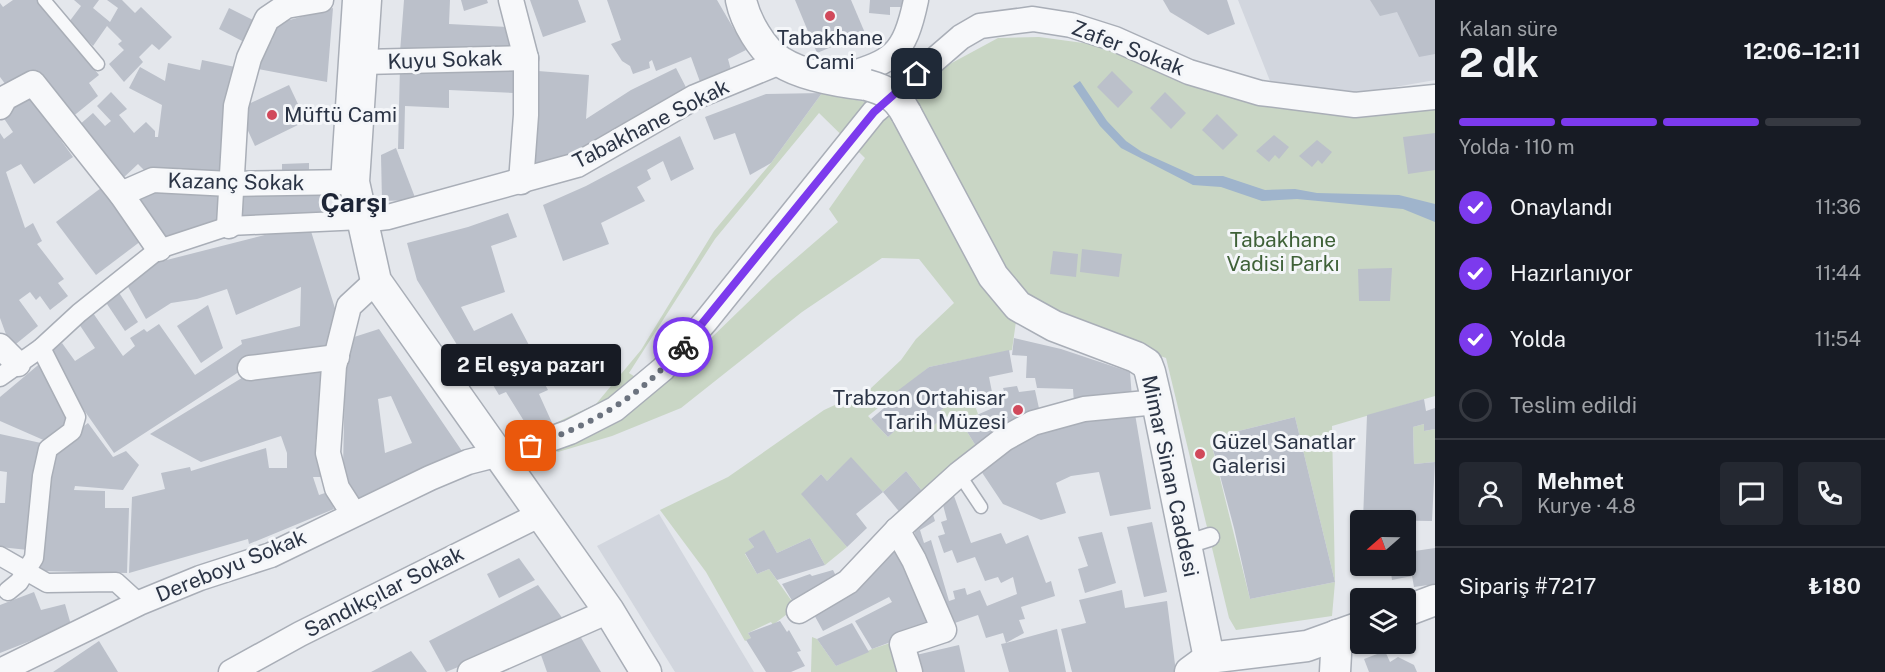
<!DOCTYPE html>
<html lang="tr">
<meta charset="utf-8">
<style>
:root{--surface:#171b24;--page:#242831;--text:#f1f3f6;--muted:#9ea1a6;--line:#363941;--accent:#7c3aed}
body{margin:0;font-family:"Public Sans",sans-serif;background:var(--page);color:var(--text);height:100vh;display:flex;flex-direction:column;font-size:22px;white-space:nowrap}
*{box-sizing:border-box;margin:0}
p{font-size:20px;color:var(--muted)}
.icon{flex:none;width:33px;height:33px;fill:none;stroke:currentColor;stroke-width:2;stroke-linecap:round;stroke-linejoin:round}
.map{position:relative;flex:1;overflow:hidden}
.side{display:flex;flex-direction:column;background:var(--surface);width:450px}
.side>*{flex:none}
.needle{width:39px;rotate:250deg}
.tools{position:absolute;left:1350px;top:510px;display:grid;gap:12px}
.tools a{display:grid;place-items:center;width:66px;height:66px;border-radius:6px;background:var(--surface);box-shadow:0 2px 4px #0004;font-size:30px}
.pin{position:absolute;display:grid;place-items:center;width:51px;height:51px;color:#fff;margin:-26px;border-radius:12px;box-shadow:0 3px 9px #0006}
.courier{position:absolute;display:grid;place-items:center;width:60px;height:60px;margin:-30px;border:4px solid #7c3aed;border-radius:50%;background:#fff;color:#222;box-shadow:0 2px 8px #0007}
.bubble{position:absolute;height:42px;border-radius:6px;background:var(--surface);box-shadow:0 2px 4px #0004;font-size:20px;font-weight:700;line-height:42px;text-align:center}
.head em{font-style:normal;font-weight:700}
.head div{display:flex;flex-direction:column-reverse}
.head{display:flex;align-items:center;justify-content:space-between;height:102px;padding:0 24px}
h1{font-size:39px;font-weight:700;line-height:45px}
.bar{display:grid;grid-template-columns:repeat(4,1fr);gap:9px 6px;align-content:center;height:72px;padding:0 24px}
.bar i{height:8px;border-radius:4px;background:var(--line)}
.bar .selected{background:var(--accent)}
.bar p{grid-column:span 4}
.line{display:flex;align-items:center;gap:15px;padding:0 24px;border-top:2px solid var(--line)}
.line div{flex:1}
.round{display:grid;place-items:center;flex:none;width:63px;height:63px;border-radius:6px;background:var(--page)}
ol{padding:0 24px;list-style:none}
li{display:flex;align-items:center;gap:18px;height:66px}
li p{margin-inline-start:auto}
li .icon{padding:6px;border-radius:50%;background:var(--accent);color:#fff;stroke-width:4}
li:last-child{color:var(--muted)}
li i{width:33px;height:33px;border:3px solid var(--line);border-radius:50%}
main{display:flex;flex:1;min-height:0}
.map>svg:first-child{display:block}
.built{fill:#d2d6de}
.green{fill:#c9d6c5;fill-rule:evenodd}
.water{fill:#9fb4cc}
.building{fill:#bbc0ca;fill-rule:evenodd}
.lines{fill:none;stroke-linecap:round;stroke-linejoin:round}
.service-casing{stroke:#a9aeb7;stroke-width:15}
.pedestrian-casing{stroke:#a9aeb7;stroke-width:21}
.minor-casing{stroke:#a9aeb7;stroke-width:27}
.tertiary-casing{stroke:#a9aeb7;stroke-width:33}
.service{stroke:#f7f8fa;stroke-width:12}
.pedestrian{stroke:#f7f8fa;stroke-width:18}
.minor{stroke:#f7f8fa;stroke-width:24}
.tertiary{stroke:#f7f8fa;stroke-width:30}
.tertiary-bridge-casing{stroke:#a9aeb7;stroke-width:33;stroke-linecap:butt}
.tertiary-bridge{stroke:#f7f8fa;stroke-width:30}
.done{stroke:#6c737f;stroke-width:6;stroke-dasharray:0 10.8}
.route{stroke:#7c3aed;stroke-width:8}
.poi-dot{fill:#d1495b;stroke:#f4f6f9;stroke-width:2}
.labels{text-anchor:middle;stroke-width:6;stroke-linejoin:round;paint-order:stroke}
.poi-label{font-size:21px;fill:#2b3445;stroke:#f4f6f9;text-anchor:start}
.street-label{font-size:21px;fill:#2b3445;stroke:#f4f6f9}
.park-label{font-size:21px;fill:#3f6138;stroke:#f4f6f9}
.district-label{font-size:27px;font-weight:bold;fill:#1d2536;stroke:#f4f6f9}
</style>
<main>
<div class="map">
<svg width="1435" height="672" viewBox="0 0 1435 672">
<rect width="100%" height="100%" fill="#e4e7ec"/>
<!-- built -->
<g class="built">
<polygon points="1238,0 1435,0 1435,80 1355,94 1272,86"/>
<polygon points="659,514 754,672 675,672 597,546"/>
</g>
<!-- green -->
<g class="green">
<path d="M1039 37 1098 45 1181 78 1435 101V396L1332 426 1335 582 1332 616 1236 630 1229 618 1166 358 1018 307 1012 350 929 367 868 416 888 437 910 417 921 427 929 421 933 426 945 416 940 411 949 404 972 397 978 414 961 422 979 451 926 496 906 471 883 492 851 458 827 481 821 474 802 494 847 547 825 565 810 538 777 553 764 531 748 539 754 547 745 554 757 574 769 569 796 607 773 625 771 622 748 633 751 638 745 641 706 572 660 510 728 477 824 410 870 389 901 360 916 339 954 303 919 259 882 258 802 312 681 408 612 436 558 452 532 434 596 404 641 350 714 231 771 163 822 93 901 109 914 61 911 85 998 38ZM819 113 865 158 829 209 838 222 772 279 710 339 640 380 629 373 715 239ZM1295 417 1335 582 1250 599 1210 438Z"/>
<polygon points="1424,424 1424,431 1435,429 1435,462 1414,464 1413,427"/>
<polygon points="812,637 817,639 836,666 872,649 899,640 909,672 811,672"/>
</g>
<!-- water -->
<polygon class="water" points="1080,81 1107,121 1126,141 1142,152 1195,176 1223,176 1265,190 1295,189 1317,193 1399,195 1435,204 1435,222 1403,209 1297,199 1262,201 1221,187 1193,185 1121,148 1100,126 1073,86"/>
<!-- building -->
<g class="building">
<polygon points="13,0 39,0 99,75 89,83 98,96 71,118 37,77 9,89 0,77 0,3 3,7"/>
<polygon points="74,0 99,0 93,8 110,22 118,8 107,0 122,0 135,13 141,7 172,37 159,50 152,44 139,57 143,62 124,82 109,64 124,50 118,44 122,41 107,26 93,46 69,22 81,6"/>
<polygon points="404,0 450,0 449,24 508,27 513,52 400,52"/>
<polygon points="461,0 487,0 488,3 464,11"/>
<polygon points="530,0 578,0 586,22 543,37"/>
<polygon points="607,0 717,0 746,50 728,59 734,81 703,90 691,57 656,71 652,60 649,62 650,68 633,74 630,66 622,61 611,44 621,40"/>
<polygon points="795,0 851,0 865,33 817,53"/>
<polygon points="870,0 908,0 906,7 890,7 890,15 869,13"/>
<polygon points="1163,0 1227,0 1235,24 1208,35 1170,12"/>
<polygon points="1370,0 1435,0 1435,54 1419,57 1397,12 1380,16"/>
<polygon points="229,8 259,23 248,44 219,29"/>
<polygon points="333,8 327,82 258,69 264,43 272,41 275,24"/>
<polygon points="202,60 235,67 224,175 144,170 138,164 122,179 78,126 93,113 105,126 111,121 97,106 111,92 127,109 119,115 134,133 146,122 155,131 155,137 158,137 162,105 129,88 140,67 165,81 168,63 200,70"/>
<polygon points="400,66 514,67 514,93 449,90 449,108 405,106 404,149 398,149"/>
<polygon points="676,68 691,97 583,156 534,168 538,71 589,75 586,119 631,90"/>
<polygon points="1112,71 1133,92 1118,108 1097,87"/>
<polygon points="289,85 306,121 255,146 238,109"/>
<polygon points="1165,92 1186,113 1171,129 1150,108"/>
<polygon points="822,93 771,163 750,175 735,133 714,140 705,117 766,94"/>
<polygon points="30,97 73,157 34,184 21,164 6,172 25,228 33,223 42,241 37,244 64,279 58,283 68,296 50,310 40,296 36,300 30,292 19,300 38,326 11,348 0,318 0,133 4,139 13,132 1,114"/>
<polygon points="1217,114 1238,135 1223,150 1202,130"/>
<polygon points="1435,133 1435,170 1408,174 1403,137"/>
<polygon points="1274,135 1289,147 1279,159 1275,155 1269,162 1256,151"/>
<polygon points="680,136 694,169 671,181 663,161 647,170 651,179 637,187 645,201 601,223 609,244 563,261 543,205 586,186"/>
<polygon points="1317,140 1332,152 1322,164 1318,160 1312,167 1299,156"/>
<polygon points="396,148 416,200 382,201 381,155"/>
<polygon points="309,163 309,178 282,178 282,164"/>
<polygon points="101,188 141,241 96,275 56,222"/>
<polygon points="147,188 222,189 222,221 156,239 134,194"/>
<polygon points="239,190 321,192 321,216 240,217"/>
<polygon points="508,213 517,237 491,246 505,292 461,307 474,331 512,313 530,347 526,349 548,390 539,394 553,425 532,434 506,392 499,395 484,370 475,374 417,280 407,243 468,227"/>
<polygon points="310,228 338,318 329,353 248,366 114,453 58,373 63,370 50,351 62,343 75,361 95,348 79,324 93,313 123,356 135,346 130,338 144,329 147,332 159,324 195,375 242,344 241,340 300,326 301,287 236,315 227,289 197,299 171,303 146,319 127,285 155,263 284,230"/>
<polygon points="1082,249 1122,254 1119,277 1080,272"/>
<polygon points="1053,251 1078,254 1076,277 1050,274"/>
<polygon points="1392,268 1390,301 1359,301 1358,269"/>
<polygon points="118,291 138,322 125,331 105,301"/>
<polygon points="208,305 223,348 201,363 177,326"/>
<path d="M379 329 466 457 355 505 343 468 345 375 351 338ZM391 396 412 443 385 453 378 399Z"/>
<polygon points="1014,338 1061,349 1130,372 1132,398 1074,403 1073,389 1037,388 1035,378 1026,378 1027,356 1012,355"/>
<polygon points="1009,350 1013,372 989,377 992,392 949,404 940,411 945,416 933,426 929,421 921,427 910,417 888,437 871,419 896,398 892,395 929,367"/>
<polygon points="43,361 68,425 48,442 0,421 0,397"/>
<polygon points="323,365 315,447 323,448 324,477 313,477 319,495 328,492 334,509 249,544 248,539 129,573 132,497 165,489 161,473 190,467 191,471 266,448 269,468 287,468 287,453 281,436 201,462 150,434 250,373"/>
<polygon points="1017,386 1019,392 1035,390 1040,413 979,451 961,422 995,407 994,396 1005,394 1003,388"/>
<polygon points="1424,399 1426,411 1435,408 1435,429 1424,431 1424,424 1413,427 1414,464 1435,462 1432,521 1363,520 1367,415"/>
<polygon points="1134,408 1151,509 1110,516 1099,472 1071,476 1056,483 1066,513 1041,520 1003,504 977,465 1024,435"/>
<polygon points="1295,417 1335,582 1250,599 1234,528 1210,438"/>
<polygon points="88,423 113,457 126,451 139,465 123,490 75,486 74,490 105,491 105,508 129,508 127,573 40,571 53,450"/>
<polygon points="0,434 41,443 33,474 28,550 0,547 0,503 5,503 7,472 0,471"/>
<polygon points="851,457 883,492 856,514 867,528 847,547 801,494 821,474 827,481"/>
<polygon points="906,471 926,496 902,515 883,492"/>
<polygon points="954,496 971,543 1001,533 1006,544 1028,535 1046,583 1051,581 1055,596 1021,607 1025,619 1019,620 1024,633 1006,643 1057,629 1066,672 1009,672 1001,644 1006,643 1003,633 986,638 978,615 949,625 912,526 931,508 935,521 920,530 924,543 931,540 949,601 955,599 953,591 965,588 967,595 980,590 987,606 1017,594 1013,577 1001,583 998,577 985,581 975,557 957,563 952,550 944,553 938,536 945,534 941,522 947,520 943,505"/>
<polygon points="1152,522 1167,592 1144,597 1127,527"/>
<polygon points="764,530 777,553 810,538 825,565 777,580 769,569 757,574 745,553 754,547 748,539"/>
<polygon points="1102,532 1116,583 1085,593 1078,569 1088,566 1078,537"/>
<polygon points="898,541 936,625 872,649 855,621 892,602 889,597 823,631 812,611"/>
<polygon points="1435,548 1435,584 1414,587 1412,576 1392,580 1390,566 1406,566 1409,562 1408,552"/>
<polygon points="519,558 535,580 499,598 487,574"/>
<polygon points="833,570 839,582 796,607 782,584 810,574 812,576"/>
<polygon points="538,585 566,623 446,672 429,641"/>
<polygon points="1122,590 1125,608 1167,601 1176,672 1072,672 1061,629 1086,623 1079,600"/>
<polygon points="34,592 41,610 65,604 71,625 0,653 0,605"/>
<polygon points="780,621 787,632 789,630 801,651 797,652 805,666 791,672 766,672 746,640 751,638 748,633"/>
<polygon points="852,623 869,652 836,666 817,639"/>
<polygon points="580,636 601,672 547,672 541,655"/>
<polygon points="99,641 118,672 53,672"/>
<polygon points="959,645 965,672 921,672 916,655"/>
<polygon points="411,651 427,672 371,672"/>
<polygon points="1385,651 1390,662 1398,657 1414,665 1417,672 1369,672 1364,659"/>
</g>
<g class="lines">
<defs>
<g id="service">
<polyline points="44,0 98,64"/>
<polyline points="337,183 349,0"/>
<polyline points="959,474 981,507"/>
</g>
<g id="pedestrian">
<polyline points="0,377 41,348 79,313 159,249 229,226 362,220"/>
<polyline points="1185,545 1210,537"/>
<polyline points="0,556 47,583 116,582 139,603"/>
<polyline points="8,591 19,582 34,558 42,476 48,449 72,431 76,417 41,348"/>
</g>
<g id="minor">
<polyline points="511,0 526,58 526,115 521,182"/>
<polyline points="363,62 526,58"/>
<path d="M833 80C889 61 903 62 916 0"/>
<polyline points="0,107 5,98 33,83 121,194 159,249"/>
<polyline points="121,194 153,180 230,184 354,182"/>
<polyline points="362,220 388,217 577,165 695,97 780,62"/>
<polyline points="229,226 236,106 249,58 267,19 286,6 321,0"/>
<polyline points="0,346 18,364"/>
<polyline points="250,368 337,357"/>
<polyline points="353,513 337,488 328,453 334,366 349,306 376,281"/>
<polyline points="897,530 914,560 944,630 902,644 910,672"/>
<polyline points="799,611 848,582 897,530 959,474 1004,439 1033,423 1084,409 1157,402"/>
<polyline points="0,671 139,603 200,578 271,555 430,478 468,462 531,446 570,432 615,409 663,369 706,321 874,112 961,37 980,26 1033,19 1071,25 1115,39 1189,72 1260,93 1355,105 1435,97"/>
<polyline points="231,672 300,634 539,515"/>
<polyline points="470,672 609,611"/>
</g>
<g id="tertiary">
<polyline points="366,0 354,182 376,281 609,611 646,672"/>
<path d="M741 0C745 20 762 51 781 62 803 76 841 82 867 85"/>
<polyline points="906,113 993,276 1018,306 1054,326 1136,357 1147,364 1150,372 1157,402 1209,658"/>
<polyline points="1406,611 1435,600"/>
<polyline points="1190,672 1209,658 1307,646 1360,627"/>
<polyline points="1335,672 1337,635"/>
</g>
</defs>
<!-- service casing -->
<use href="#service" class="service-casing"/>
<!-- pedestrian casing -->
<use href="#pedestrian" class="pedestrian-casing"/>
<!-- minor casing -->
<use href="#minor" class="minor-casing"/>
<!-- tertiary casing -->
<use href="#tertiary" class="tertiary-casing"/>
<!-- service -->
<use href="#service" class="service"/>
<!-- pedestrian -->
<use href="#pedestrian" class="pedestrian"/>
<!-- minor -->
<use href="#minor" class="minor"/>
<!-- tertiary -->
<use href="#tertiary" class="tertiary"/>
<defs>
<path id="tertiary-bridge" d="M867 85C885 90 897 96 906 113"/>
</defs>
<!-- tertiary-bridge casing -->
<use href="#tertiary-bridge" class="tertiary-bridge-casing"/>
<!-- tertiary-bridge -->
<use href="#tertiary-bridge" class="tertiary-bridge"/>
</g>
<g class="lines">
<!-- done -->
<path class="done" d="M531 446C595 423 637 399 683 347"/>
<!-- route -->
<polyline class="route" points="683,347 874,112 917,74"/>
</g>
<!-- markers -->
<g class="poi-dot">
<circle cx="830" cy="16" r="6"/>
<circle cx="272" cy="115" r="6"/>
<circle cx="1018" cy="410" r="6"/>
<circle cx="1200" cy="454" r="6"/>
</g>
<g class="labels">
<!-- poi labels -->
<g class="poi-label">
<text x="830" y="45" text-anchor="middle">Tabakhane<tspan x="830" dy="24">Cami</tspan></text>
<text x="284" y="122">Müftü Cami</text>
<text x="1006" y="405" text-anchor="end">Trabzon Ortahisar<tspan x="1006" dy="24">Tarih Müzesi</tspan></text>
<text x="1212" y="449">Güzel Sanatlar<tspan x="1212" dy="24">Galerisi</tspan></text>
</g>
<!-- street labels -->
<g class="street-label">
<text transform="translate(1128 48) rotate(21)" y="7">Zafer Sokak</text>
<text transform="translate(445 60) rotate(-2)" y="7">Kuyu Sokak</text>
<text transform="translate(651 124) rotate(-27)" y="7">Tabakhane Sokak</text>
<text transform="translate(236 182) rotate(1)" y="7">Kazanç Sokak</text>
<text transform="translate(1170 476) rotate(78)" y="7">Mimar Sinan Caddesi</text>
<text transform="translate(231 566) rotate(-22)" y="7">Dereboyu Sokak</text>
<text transform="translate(384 592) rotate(-27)" y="7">Sandıkçılar Sokak</text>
</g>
<!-- park labels -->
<g class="park-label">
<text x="1283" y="247">Tabakhane<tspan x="1283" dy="24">Vadisi Parkı</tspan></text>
</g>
<!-- district labels -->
<g class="district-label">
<text x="354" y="212">Çarşı</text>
</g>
</g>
</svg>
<div class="tools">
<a><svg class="needle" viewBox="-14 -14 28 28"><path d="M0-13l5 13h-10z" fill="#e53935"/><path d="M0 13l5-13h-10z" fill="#9ea1a6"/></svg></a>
<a><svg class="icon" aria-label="layers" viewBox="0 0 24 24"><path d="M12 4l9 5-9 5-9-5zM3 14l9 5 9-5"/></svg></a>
</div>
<div class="pin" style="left:531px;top:446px;background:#ea580c"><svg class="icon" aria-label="bag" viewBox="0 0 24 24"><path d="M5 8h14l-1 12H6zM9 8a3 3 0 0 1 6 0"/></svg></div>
<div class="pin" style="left:917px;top:74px;background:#1f2937"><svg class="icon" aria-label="home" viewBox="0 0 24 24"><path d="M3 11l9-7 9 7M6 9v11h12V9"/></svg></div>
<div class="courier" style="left:683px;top:347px"><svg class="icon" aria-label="bike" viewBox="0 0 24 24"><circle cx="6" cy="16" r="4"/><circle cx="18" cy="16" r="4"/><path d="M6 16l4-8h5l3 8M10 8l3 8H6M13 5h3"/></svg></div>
<div class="bubble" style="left:441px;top:344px;width:180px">2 El eşya pazarı</div>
</div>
<section class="side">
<div class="head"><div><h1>2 dk</h1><p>Kalan süre</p></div><em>12:06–12:11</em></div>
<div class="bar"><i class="selected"></i><i class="selected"></i><i class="selected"></i><i></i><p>Yolda · 110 m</p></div>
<ol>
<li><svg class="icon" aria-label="check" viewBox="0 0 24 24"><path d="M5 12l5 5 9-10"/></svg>Onaylandı<p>11:36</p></li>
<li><svg class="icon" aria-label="check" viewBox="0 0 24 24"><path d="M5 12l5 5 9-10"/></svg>Hazırlanıyor<p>11:44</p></li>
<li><svg class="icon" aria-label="check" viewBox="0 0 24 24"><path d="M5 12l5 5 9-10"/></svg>Yolda<p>11:54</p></li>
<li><i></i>Teslim edildi</li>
</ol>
<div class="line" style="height:108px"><a class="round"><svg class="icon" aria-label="person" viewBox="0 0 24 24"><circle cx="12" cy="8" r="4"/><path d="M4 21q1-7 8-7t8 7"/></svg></a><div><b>Mehmet</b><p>Kurye · 4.8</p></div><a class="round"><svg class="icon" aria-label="chat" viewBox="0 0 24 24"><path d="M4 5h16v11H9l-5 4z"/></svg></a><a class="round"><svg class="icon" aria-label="phone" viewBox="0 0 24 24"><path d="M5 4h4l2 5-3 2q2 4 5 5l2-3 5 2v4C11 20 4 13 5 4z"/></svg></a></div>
<div class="line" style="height:78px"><div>Sipariş #7217</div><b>₺180</b></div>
</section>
</main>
